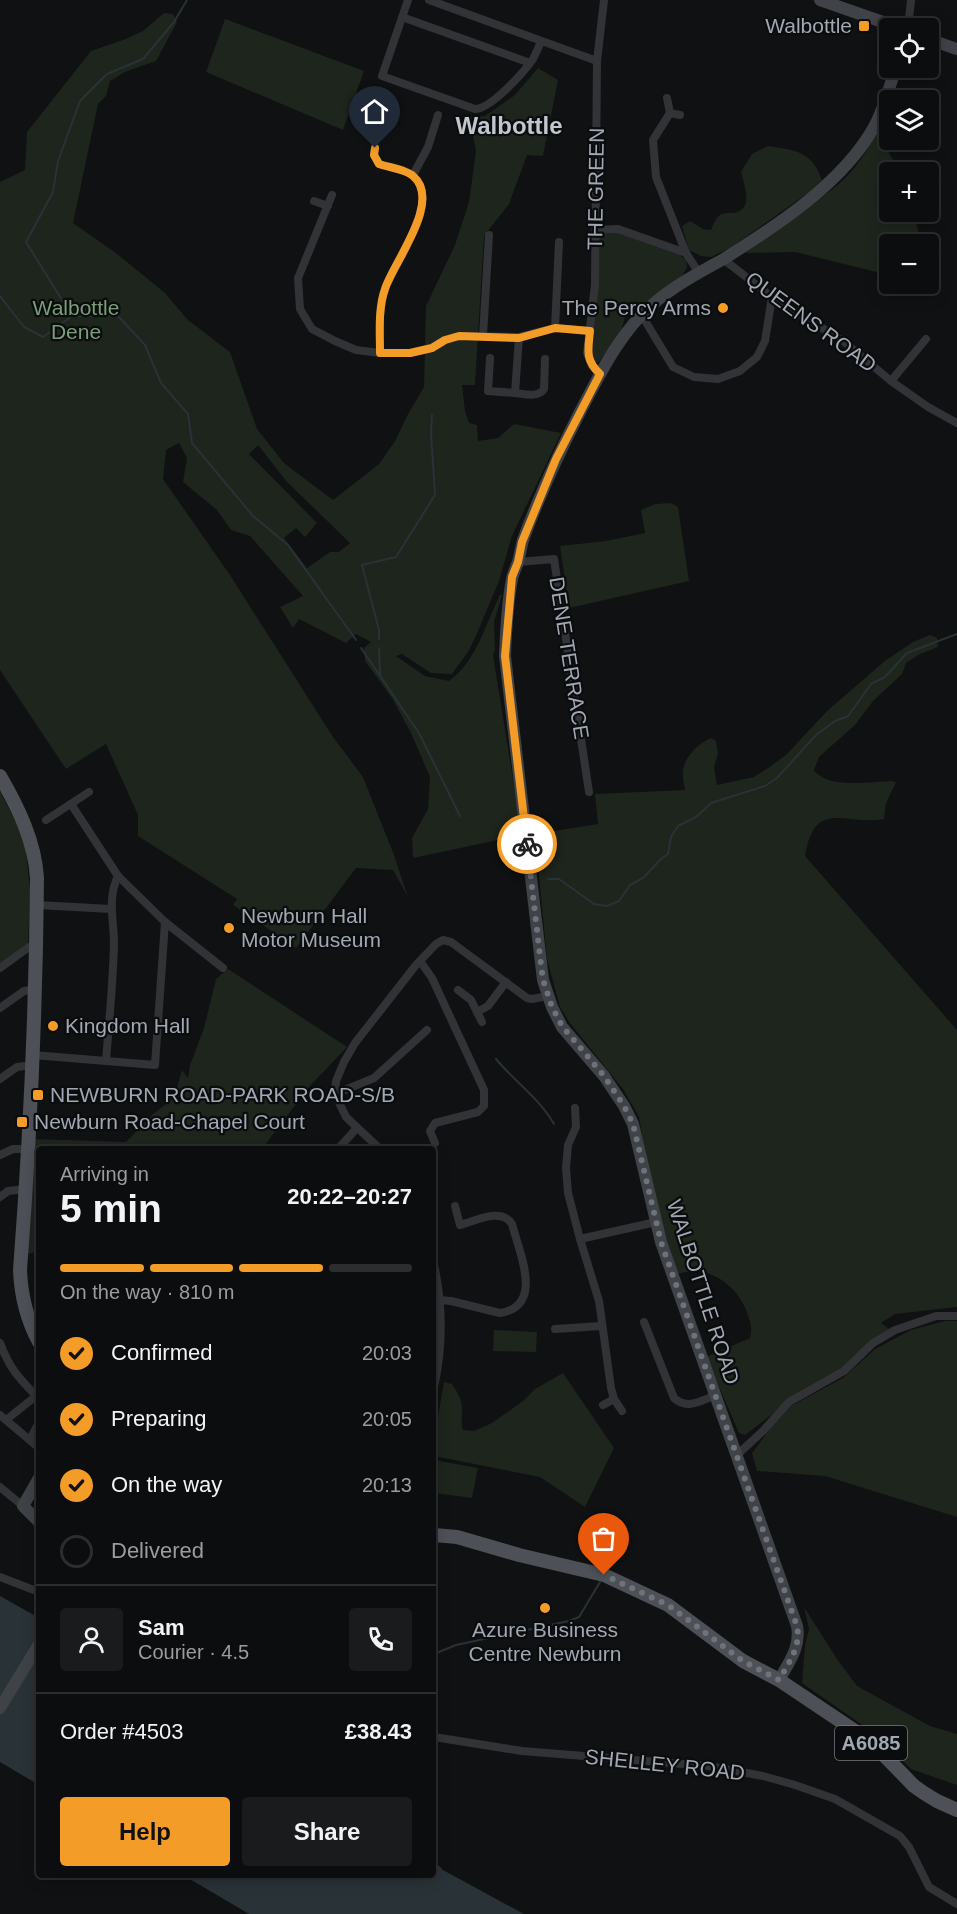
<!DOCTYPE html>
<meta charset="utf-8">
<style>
:root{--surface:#0c0d0e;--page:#1a1b1c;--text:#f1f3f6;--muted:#9a9c9e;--line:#2c2d2e;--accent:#f39c27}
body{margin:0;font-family:Arial,sans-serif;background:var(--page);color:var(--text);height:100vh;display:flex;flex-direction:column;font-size:22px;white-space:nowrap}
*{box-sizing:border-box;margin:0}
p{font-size:20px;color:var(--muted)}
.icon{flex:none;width:33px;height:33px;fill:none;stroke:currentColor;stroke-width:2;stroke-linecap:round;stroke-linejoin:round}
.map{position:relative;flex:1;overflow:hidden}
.drawer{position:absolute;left:36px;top:1146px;width:400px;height:732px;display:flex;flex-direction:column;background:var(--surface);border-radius:6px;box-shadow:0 3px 15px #0003,0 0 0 2px var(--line)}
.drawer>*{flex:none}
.fabs{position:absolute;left:879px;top:18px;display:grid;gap:12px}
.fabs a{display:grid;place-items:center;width:60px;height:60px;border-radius:6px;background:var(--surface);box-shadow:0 3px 15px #0003,0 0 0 2px var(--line);font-size:30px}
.pin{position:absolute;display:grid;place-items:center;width:51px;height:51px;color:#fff;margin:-62px -26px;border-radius:50% 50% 50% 0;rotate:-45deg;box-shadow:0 0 6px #0007}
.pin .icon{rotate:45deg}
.courier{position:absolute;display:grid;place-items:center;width:60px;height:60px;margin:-30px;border:4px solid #f39c27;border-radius:50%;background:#fff;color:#222;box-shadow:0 2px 8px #0007}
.overview em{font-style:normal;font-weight:800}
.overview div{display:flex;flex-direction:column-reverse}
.overview{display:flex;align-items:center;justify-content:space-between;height:102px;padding:0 24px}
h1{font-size:39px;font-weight:800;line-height:45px}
.bar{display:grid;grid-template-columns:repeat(4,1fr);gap:9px 6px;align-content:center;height:72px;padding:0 24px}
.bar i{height:8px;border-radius:4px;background:var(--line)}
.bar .on{background:var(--accent)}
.bar p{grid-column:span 4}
.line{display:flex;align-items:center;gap:15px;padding:0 24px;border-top:2px solid var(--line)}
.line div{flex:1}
.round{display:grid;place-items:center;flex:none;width:63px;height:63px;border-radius:6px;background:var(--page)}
ol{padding:0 24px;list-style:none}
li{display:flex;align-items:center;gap:18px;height:66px}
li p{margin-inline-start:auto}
li .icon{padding:6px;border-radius:50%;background:var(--accent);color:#111;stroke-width:4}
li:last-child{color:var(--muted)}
li i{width:33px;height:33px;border:3px solid var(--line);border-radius:50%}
.action{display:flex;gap:12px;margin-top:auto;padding:12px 24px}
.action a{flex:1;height:69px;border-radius:6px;background:var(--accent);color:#111;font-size:24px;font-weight:800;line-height:69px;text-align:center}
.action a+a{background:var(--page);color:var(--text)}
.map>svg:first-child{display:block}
.green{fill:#1d251d;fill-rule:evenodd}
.water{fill:#293237}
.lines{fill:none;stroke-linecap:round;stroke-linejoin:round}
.stream{stroke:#293237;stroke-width:2}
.street{stroke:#313337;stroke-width:8}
.secondary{stroke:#3f4247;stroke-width:12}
.primary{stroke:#4d5056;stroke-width:14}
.done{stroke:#6e737b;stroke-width:6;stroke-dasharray:0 10.8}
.route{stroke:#f39c27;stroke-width:8}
.poi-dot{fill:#f39c27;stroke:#0b0c0d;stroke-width:2}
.labels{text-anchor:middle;stroke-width:4.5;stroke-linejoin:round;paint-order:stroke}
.shield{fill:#0b0c0d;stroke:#747981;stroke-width:1.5}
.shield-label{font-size:20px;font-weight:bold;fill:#a1a8b3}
.poi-label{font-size:21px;fill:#a1a8b3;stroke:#0b0c0d;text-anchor:start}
.street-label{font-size:21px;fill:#a1a8b3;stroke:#0b0c0d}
.park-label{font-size:21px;fill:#799e78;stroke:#0b0c0d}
.quarter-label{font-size:24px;font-weight:bold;fill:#c2c7cf;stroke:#0b0c0d}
</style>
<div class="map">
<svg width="957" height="1914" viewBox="0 0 957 1914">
<rect width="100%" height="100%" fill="#101112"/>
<!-- green -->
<g class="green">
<path d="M164 13 173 14 177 22 156 61 125 72 110 81 106 96 98 104 73 223 116 253 165 293 188 320 230 352 257 429 284 463 333 500 379 464 395 441 408 414 424 387 426 306 455 245 469 202 476 151 469 117 485 116 515 95 538 68 558 80 543 156 527 155 509 204 484 236 475 385H462L465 411 469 423 477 425 478 441 498 438 514 424 561 433 512 536 499 581 475 638 468 652 452 674 431 673 402 654 396 656 425 676 449 681C476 662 486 623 500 595H502L494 622 495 650 493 655 522 835 413 858 412 838 428 809 430 777 411 733 392 698 365 661 364 648 371 642 356 634 346 643 299 619 293 628 280 607 303 596 250 536 231 530 217 510 183 482 187 458 179 443 166 450 163 479 230 575 333 737 363 777 394 855 408 897 393 870 356 868 296 948 233 905 237 899 138 836V815L106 744 66 769 0 670V182L25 170 27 132 91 51 123 40 143 31ZM258 445 287 482 350 543 339 552H330L307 568 284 538 296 528 305 537 317 523 249 454Z"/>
<polygon points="225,19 364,71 343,130 206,72"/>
<path d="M889 111V134L885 146 900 172H890V212H913L922 244H890L889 275 795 252 745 253C775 226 812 208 842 181 862 163 875 137 886 112Z"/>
<path d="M768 146C795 150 812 151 822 180L808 193 730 248 711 257 701 256 689 250 682 226 690 221 703 229 711 230C713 225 716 216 722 214 727 212 733 214 737 212 753 207 744 184 741 172L752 154Z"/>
<polygon points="619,233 680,255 686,260 687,267 682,276 625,317 620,335 598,363 593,361 591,350 598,238 601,234"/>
<polygon points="671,503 678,507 689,581 569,608 560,546 606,541 645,533 641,510 655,504"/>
<path d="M930 635 937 638 938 647 920 654 906 663 902 674 873 701 855 725 819 757 814 770C827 789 870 782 891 781L896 782 886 803 884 819C845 826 815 797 805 856L957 1030V1307L895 1314 881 1323 889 1329 871 1340 843 1367 775 1412 745 1435 739 1433 706 1357 750 1338C753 1327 750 1321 746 1310 738 1290 718 1272 695 1271 689 1271 682 1273 676 1274L654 1204 639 1117 623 1089 569 1022 560 1007 547 959 535 834 598 824 595 794 685 790C684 784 682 776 683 770 685 756 699 743 711 738L716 741 718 754 714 767 717 785 754 777 771 766 787 754 827 711 886 660 913 642Z"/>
<polygon points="0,791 25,841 30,890 28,944 0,964"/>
<polygon points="228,969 347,1047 309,1087 262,1149 39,1149 39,1251 24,1255 33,1139 126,1142 153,1114 174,1098 182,1070 188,1078 190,1065 204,1028 216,979"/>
<polygon points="945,1321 957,1321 957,1517 825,1476 757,1471 752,1453 770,1429 791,1406 843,1378 875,1349 911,1330"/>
<polygon points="494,1330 537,1332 536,1352 493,1351"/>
<path d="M563 1373 614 1448 585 1507 540 1477 434 1456V1439L444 1382 452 1384C456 1390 461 1397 462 1406 463 1416 460 1418 463 1430L474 1431 492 1423 523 1401 535 1389Z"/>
<polygon points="434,1460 478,1468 472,1498 434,1493"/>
<polygon points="804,1607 837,1659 857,1686 930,1726 957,1734 957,1785 911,1769 881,1738 802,1683 805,1645 809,1629"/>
</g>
<!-- water -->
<g class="water">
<polygon points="0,1596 39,1618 39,1785 0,1762"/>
<polygon points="434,1861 443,1870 524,1914 249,1914 183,1875 434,1875"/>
</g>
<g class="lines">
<!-- stream -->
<g class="stream">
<polyline points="0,296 24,327 43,337 72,316 118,316 145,345 161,383 188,414 192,443 253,516 288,545 356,640"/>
<polyline points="72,316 26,242 53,192 58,161 80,101 107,74 143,59 174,22 187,0"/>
<polyline points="379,639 379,630 362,565 396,557 435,495 431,433 432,415"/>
<polyline points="361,648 419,733 460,816"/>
<polyline points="379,648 380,675"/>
<polyline points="548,879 559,879 594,904 607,906 619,901 630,885 643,878 661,859 668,854 671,837 678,826 696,817 711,803 765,786 777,778 816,735 835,721 848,716 871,684 885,677 907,653 957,634"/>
<path d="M496 1059C515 1082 539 1098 554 1124"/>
<polyline points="434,1654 456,1645 569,1621 579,1617 600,1582"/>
</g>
<!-- street -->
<g class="street">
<path d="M408 0 382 76 475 109C491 109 524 72 533 59 536 53 539 47 541 41"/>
<polyline points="429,0 597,61"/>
<polyline points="402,17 530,63"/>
<polyline points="908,28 911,0"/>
<polyline points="667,98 670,113 680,115"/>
<polyline points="670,113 653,140 656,177 686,253 699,273"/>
<path d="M375 148 374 155 379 164C389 167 406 169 413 176 443 201 394 263 385 289 378 309 380 332 380 353"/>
<polyline points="413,175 428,147 438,115"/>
<polyline points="332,195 298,278 300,309 312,329 335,341 356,350 380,353 410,353 432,348 445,340 459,336 519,337 555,328 590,331"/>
<polyline points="314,201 328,206"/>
<polyline points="596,230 618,229 686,253"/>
<polyline points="723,259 772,297 843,341 891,381 928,407 957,423"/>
<polyline points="641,314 673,367 694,377 718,379 740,371 757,357 765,341 772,297"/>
<polyline points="555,328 559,242"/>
<polyline points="483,336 489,235"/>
<path d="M519 337 515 393C525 394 538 398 544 389L545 359"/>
<polyline points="490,358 488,391 515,393"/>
<polyline points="600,374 592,366 587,353 595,285 597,61 604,0"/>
<polyline points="891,381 926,339"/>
<polyline points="518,562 554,559 589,792"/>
<polyline points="71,804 118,876 165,922 223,968"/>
<polyline points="46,820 89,792"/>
<polyline points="37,905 111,909"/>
<polyline points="420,961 432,978 484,1090 484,1106 478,1112 435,1123 430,1131 435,1143"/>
<polyline points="0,968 29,947 37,944"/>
<polyline points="458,990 471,1000 482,1022"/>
<polyline points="0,1008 24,991 35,989"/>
<polyline points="477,1012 488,1006 506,982"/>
<polyline points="33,1055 155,1065 165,922"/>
<path d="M106 1061C109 1023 113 983 114 944 114 920 107 899 118 876"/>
<polyline points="0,1079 17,1067 33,1065"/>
<polyline points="335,1094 374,1078 427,1030"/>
<polyline points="575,1108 576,1127 568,1145 566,1168 568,1193 580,1239 599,1301 611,1388 614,1399 622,1411"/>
<polyline points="338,1149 356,1129"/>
<polyline points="380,1149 346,1117 335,1094 336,1081 344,1062 355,1043 416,965 436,944 443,940 451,942 527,998 532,999 548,996"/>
<polyline points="0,1155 13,1149 29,1149"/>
<polyline points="0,1197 8,1191 26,1189"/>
<polyline points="580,1239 656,1222"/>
<path d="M434 1265C443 1304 443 1348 434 1387"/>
<path d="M439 1300 451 1301 500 1313C545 1306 519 1252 512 1224 501 1207 476 1221 460 1225L455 1206"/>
<path d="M644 1322 674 1398C687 1410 701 1401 716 1395"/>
<polyline points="555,1329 601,1326"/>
<path d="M0 1343C10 1370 20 1379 39 1399"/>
<polyline points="603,1405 614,1399"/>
<polyline points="0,1415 39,1448"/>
<polyline points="6,1420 36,1396"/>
<polyline points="30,1440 39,1422"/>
<polyline points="738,1454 763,1431 789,1402 844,1371 873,1343 895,1330 936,1316 957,1316"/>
<polyline points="0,1487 23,1506"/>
<polyline points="0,1577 39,1592"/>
<polyline points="434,1737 522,1751 708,1766 763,1776 795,1785 835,1799 900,1836 909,1847 929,1887 957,1904"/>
</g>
<!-- secondary -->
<g class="secondary">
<polyline points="820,0 900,28"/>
<polyline points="928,39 957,49"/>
<polyline points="39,1478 23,1506 39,1522"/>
<path d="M779 1680C789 1662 801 1647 797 1626L661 1242 633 1124 624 1106 604 1076 562 1027 552 1007 543 980 505 656C506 630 507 604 512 579 513 573 516 568 518 562 520 555 521 547 523 540 539 496 559 453 580 412 600 374 620 332 653 304 674 286 698 273 722 260 775 227 843 183 874 127 884 109 889 87 896 68"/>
<polyline points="0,1708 39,1644"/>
</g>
<!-- primary -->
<g class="primary">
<path d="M0 776C18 807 35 842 37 878 36 1009 30 1139 20 1270 21 1295 27 1320 39 1342"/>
<polyline points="434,1535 457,1537 519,1555 604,1575 668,1605 743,1661 779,1680 858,1733 875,1746 914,1786 924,1793 937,1801 957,1810"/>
</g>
</g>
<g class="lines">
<!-- done -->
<path class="done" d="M527 844 541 965 543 980 552 1007 562 1026 604 1076 624 1106 633 1124 661 1242 797 1626C801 1647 789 1662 779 1680L743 1661 668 1605 604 1575"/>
<!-- route -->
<path class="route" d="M375 148 374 155 379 164C387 167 407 170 413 176 443 201 393 263 385 289 378 309 380 332 380 353H410L432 348 445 340 459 336 519 338 555 328 590 331C588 350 585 360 600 374L556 459 522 542 518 562 512 577 505 656 527 844"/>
</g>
<!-- markers -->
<g class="poi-dot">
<rect x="858" y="20" width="12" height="12" rx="3"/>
<circle cx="723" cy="308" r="6"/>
<circle cx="229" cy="928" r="6"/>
<circle cx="53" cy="1026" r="6"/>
<rect x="32" y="1089" width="12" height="12" rx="3"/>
<rect x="16" y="1116" width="12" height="12" rx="3"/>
<circle cx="545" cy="1608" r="6"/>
</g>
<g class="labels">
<!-- shield labels -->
<rect class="shield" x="835" y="1726" width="72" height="34" rx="4.5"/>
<g class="shield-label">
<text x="871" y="1750">A6085</text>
</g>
<!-- poi labels -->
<g class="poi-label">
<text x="852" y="33" text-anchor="end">Walbottle</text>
<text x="711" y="315" text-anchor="end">The Percy Arms</text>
<text x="241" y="923">Newburn Hall<tspan x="241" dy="24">Motor Museum</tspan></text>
<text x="65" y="1033">Kingdom Hall</text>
<text x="50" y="1102">NEWBURN ROAD-PARK ROAD-S/B</text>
<text x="34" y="1129">Newburn Road-Chapel Court</text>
<text x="545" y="1637" text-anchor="middle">Azure Business<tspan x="545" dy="24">Centre Newburn</tspan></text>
</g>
<!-- street labels -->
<g class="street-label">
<text transform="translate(596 189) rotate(-89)" y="7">THE GREEN</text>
<text transform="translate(811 322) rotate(36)" y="7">QUEENS ROAD</text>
<text transform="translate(569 658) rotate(81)" y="7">DENE TERRACE</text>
<text transform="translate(703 1292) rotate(72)" y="7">WALBOTTLE ROAD</text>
<text transform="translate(665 1765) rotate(6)" y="7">SHELLEY ROAD</text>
</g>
<!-- park labels -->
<g class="park-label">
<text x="76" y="315">Walbottle<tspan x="76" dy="24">Dene</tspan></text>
</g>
<!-- quarter labels -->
<g class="quarter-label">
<text x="509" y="134">Walbottle</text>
</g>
</g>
</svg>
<div class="fabs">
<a><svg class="icon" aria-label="locate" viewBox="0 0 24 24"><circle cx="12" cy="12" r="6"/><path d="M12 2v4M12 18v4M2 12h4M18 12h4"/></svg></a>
<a><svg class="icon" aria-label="layers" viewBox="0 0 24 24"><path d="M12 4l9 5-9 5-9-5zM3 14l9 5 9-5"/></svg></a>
<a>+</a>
<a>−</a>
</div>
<div class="pin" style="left:604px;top:1575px;background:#ea580c"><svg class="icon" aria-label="bag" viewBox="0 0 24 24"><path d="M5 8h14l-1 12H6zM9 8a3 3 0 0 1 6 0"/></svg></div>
<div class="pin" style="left:375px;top:148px;background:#1f2937"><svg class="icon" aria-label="home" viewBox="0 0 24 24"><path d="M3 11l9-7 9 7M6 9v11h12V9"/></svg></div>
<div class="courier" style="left:527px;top:844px"><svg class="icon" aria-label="bike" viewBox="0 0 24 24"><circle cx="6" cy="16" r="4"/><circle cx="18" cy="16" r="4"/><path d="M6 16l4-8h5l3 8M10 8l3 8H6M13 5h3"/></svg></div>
<section class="drawer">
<div class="overview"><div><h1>5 min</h1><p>Arriving in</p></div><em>20:22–20:27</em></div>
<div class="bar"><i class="on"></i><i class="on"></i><i class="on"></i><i></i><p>On the way · 810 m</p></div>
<ol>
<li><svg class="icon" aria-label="check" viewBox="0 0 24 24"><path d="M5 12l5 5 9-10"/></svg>Confirmed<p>20:03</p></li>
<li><svg class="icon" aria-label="check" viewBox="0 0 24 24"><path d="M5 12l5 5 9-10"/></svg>Preparing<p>20:05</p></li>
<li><svg class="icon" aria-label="check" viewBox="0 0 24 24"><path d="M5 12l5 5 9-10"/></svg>On the way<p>20:13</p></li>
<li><i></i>Delivered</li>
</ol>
<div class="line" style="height:108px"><a class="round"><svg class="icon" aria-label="person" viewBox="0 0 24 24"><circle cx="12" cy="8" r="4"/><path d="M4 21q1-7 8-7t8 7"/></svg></a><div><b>Sam</b><p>Courier · 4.5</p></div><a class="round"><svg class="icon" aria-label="phone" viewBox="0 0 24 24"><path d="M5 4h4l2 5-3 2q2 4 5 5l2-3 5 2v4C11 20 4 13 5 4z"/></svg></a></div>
<div class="line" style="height:78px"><div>Order #4503</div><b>£38.43</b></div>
<div class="action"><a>Help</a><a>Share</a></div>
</section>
</div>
